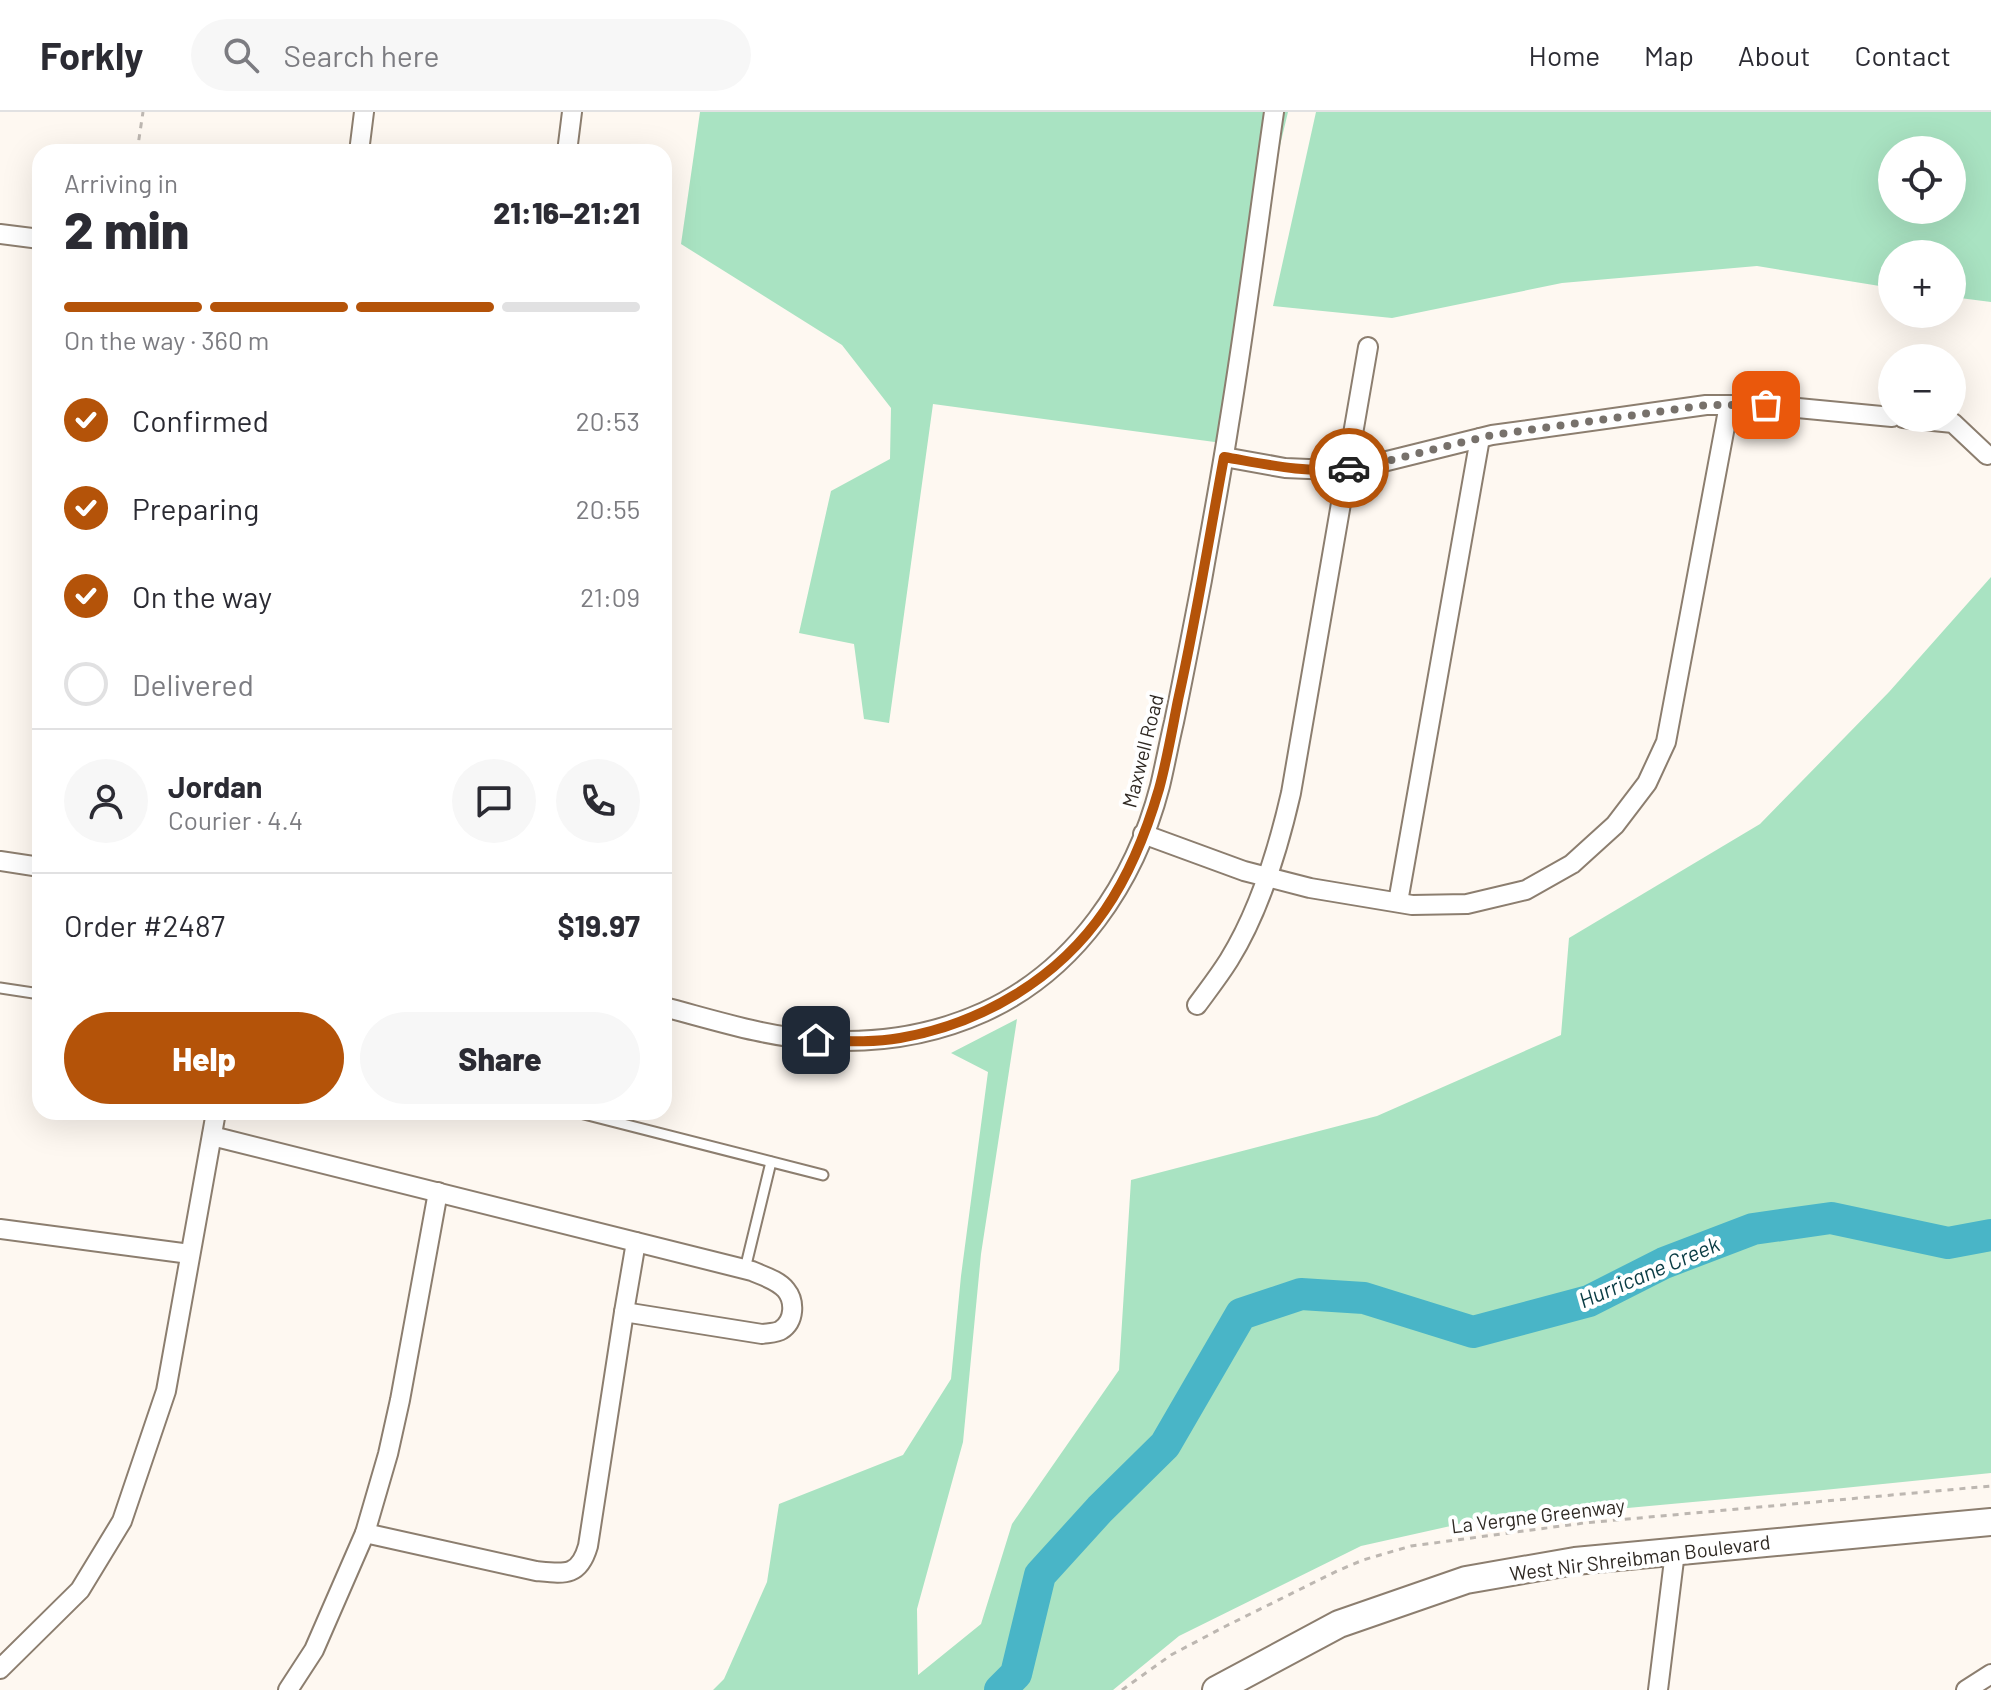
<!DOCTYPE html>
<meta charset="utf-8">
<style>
:root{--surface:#fff;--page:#f7f7f7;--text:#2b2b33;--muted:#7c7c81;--line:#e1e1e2;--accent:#b45309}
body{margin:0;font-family:Barlow,sans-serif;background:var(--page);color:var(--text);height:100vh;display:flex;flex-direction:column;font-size:30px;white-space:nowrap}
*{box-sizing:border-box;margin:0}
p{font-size:26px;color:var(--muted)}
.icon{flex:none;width:44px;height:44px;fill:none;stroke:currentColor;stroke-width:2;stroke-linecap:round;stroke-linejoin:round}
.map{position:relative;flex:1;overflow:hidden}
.panel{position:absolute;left:32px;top:32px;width:640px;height:976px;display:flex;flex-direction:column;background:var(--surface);border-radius:24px;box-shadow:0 8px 32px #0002}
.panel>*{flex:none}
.fabs{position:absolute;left:1878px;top:24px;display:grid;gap:16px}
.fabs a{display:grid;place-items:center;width:88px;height:88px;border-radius:50%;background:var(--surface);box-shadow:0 8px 32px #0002;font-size:40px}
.pin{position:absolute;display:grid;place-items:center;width:68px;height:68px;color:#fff;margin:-34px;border-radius:16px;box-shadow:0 4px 12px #0006}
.courier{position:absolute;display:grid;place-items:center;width:80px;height:80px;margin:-40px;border:6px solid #b45309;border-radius:50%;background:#fff;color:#222;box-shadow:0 2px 10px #0007}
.head em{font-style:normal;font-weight:800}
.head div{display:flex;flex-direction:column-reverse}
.head{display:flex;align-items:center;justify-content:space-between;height:136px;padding:0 32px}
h1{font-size:52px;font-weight:800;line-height:60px}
.bar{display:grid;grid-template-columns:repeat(4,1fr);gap:12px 8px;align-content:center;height:96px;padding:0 32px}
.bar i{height:10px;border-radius:6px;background:var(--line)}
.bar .current{background:var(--accent)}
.bar p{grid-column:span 4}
.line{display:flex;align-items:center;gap:20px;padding:0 32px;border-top:2px solid var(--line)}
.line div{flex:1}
.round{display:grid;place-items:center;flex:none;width:84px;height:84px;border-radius:42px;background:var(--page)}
ol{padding:0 32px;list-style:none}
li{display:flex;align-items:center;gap:24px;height:88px}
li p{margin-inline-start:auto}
li .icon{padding:8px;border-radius:50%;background:var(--accent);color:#fff;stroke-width:4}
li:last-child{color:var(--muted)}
li i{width:44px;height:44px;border:4px solid var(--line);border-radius:50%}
.cta{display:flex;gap:16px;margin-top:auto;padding:16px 32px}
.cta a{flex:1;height:92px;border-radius:48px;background:var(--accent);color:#fff;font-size:32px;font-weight:800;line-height:92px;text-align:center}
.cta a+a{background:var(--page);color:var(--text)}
header{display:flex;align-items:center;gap:48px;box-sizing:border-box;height:112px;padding:0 40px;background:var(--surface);border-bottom:2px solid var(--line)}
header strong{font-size:38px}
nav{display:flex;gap:44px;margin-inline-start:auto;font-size:28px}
.search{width:560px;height:72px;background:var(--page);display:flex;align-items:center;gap:20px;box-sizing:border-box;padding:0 28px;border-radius:44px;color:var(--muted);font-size:30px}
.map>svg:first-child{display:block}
.green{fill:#a9e3c2;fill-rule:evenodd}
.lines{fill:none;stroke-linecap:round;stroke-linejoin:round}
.river{stroke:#49b5c7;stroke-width:32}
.service-casing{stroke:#8c7e6f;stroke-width:13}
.minor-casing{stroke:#8c7e6f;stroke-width:22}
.secondary-casing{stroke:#8c7e6f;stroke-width:30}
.path{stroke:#bdb7b1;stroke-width:3;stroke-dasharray:6 6;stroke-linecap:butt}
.service{stroke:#fff;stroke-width:9}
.minor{stroke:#fff;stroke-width:18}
.secondary{stroke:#fff;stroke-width:26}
.done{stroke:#77716b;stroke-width:8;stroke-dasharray:0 14.4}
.route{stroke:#b45309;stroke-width:10}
.labels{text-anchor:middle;stroke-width:8;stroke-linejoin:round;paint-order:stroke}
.street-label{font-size:20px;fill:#2f2923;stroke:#fff}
.water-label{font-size:22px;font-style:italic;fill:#0a3c44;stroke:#fff}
</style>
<header>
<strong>Forkly</strong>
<div class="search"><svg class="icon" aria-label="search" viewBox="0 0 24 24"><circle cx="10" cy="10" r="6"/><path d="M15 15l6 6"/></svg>Search here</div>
<nav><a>Home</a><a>Map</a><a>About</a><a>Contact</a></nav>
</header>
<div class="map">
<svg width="1991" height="1578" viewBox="0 0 1991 1578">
<rect width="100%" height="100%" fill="#fef8f1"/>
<!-- green -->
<g class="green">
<polygon points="700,0 1288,0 1266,92 1222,331 933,292 889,611 864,607 854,532 799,521 831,379 890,347 891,296 842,233 681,132"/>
<path d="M1316 0H1991V190L1952 185V142H1892V176L1757 154 1562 171 1392 206 1273 194ZM1892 38H1952V98H1892Z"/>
<polygon points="1991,465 1991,1361 1814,1379 1464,1411 1361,1434 1179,1524 1113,1578 713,1578 724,1567 767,1470 779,1392 903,1343 951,1267 961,1164 988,960 951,941 1017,907 981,1142 963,1330 917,1497 918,1563 981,1512 1012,1412 1119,1258 1131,1068 1377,1004 1561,923 1569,826 1760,712 1889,580"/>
</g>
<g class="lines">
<!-- river -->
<polyline class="river" points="1000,1578 1016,1562 1040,1463 1100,1397 1165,1333 1241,1202 1301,1182 1364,1186 1473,1220 1589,1189 1664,1151 1753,1117 1831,1106 1948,1131 1991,1123"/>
<defs>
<g id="service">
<polyline points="0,876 40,882"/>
<polyline points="576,1000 823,1063"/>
<polyline points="745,1157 771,1050"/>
</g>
<g id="minor">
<polyline points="359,40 364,0"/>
<polyline points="567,40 572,0"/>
<polyline points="0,122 40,127"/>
<polyline points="1903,306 1953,311 1987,343"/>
<polyline points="1224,345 1285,356 1332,358 1379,351 1492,323 1706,293 1766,293 1892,305"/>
<polyline points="1143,722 1244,759 1310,776 1412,793 1467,792 1526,778 1572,752 1615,713 1647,671 1666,630 1729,293"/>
<polyline points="0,749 40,755"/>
<polyline points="1398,790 1480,326"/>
<path d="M1197 893C1208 878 1219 864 1229 848 1260 798 1278 738 1291 681L1368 235"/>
<path d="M664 895C714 908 766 925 818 928 876 932 931 924 984 900 1076 858 1135 770 1160 674 1165 653 1169 631 1174 610 1184 562 1193 515 1202 468 1211 416 1221 364 1229 312 1246 209 1259 104 1274 0"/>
<path d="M212 1024 752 1159C763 1164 778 1168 786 1178 795 1189 795 1209 781 1218 777 1221 768 1221 762 1222L624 1200 588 1434C579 1465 565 1462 536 1459L365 1421 314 1538 288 1578"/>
<polyline points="0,1117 190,1142"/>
<polyline points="624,1200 636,1130"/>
<polyline points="365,1421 388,1342 400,1288 438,1080"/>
<polyline points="0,1557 80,1478 122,1409 166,1279 216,1000"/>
<polyline points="1658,1578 1675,1440"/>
<polyline points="1966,1578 1991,1562"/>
</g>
<polyline id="secondary" points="1216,1578 1339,1512 1466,1468 1575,1449 1991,1410"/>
</defs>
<!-- service casing -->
<use href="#service" class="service-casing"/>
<!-- minor casing -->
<use href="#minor" class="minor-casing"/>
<!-- secondary casing -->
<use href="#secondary" class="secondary-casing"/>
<!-- path -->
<g class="path">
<polyline points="137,40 143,0"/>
<polyline points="1122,1578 1171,1543 1224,1515 1337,1459 1363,1448 1411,1434 1584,1411 1991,1374"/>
</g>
<!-- service -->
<use href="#service" class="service"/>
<!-- minor -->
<use href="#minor" class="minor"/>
<!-- secondary -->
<use href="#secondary" class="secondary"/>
</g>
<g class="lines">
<!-- done -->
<polyline class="done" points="1349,356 1379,351 1492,323 1706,293 1766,293"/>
<!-- route -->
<path class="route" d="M816 928C844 929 872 931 900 926 981 912 1058 867 1105 798 1129 763 1147 718 1159 677 1167 648 1172 618 1178 588 1196 508 1209 426 1224 345 1265 352 1306 362 1349 356"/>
</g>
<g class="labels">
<!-- street labels -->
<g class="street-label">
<text transform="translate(1143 639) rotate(-76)" y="7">Maxwell Road</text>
<text transform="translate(1538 1404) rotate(-7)" y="7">La Vergne Greenway</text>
<text transform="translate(1640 1446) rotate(-7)" y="7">West Nir Shreibman Boulevard</text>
</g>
<!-- water labels -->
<g class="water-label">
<text transform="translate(1649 1160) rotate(-23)" y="8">Hurricane Creek</text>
</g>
</g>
</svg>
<div class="fabs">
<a><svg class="icon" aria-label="locate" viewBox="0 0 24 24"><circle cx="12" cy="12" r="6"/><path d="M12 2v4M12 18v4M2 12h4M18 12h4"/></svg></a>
<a>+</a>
<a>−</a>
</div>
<div class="pin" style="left:1766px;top:293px;background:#ea580c"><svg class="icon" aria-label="bag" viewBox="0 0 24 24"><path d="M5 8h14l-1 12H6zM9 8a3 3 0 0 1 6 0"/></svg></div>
<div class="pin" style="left:816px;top:928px;background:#1f2937"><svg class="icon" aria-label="home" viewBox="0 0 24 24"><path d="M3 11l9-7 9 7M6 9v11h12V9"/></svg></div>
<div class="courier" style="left:1349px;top:356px"><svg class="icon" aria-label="car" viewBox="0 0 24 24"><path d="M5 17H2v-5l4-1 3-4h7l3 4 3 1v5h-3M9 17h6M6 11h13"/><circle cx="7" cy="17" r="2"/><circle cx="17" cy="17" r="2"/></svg></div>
<section class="panel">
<div class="head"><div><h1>2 min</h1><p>Arriving in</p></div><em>21:16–21:21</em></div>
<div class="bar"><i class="current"></i><i class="current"></i><i class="current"></i><i></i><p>On the way · 360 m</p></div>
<ol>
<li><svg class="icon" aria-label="check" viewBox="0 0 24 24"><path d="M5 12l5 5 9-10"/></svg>Confirmed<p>20:53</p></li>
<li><svg class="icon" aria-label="check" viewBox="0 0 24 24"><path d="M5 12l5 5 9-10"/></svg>Preparing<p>20:55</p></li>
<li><svg class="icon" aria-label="check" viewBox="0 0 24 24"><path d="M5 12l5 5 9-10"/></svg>On the way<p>21:09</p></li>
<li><i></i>Delivered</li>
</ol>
<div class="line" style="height:144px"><a class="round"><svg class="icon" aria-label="person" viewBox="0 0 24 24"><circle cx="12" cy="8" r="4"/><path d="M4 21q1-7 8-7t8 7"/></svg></a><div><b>Jordan</b><p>Courier · 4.4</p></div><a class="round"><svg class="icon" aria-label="chat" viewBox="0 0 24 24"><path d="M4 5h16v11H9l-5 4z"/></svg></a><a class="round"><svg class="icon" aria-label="phone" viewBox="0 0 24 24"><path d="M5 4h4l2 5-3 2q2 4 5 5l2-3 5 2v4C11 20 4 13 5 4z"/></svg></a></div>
<div class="line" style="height:104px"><div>Order #2487</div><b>$19.97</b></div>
<div class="cta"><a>Help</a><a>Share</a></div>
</section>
</div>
